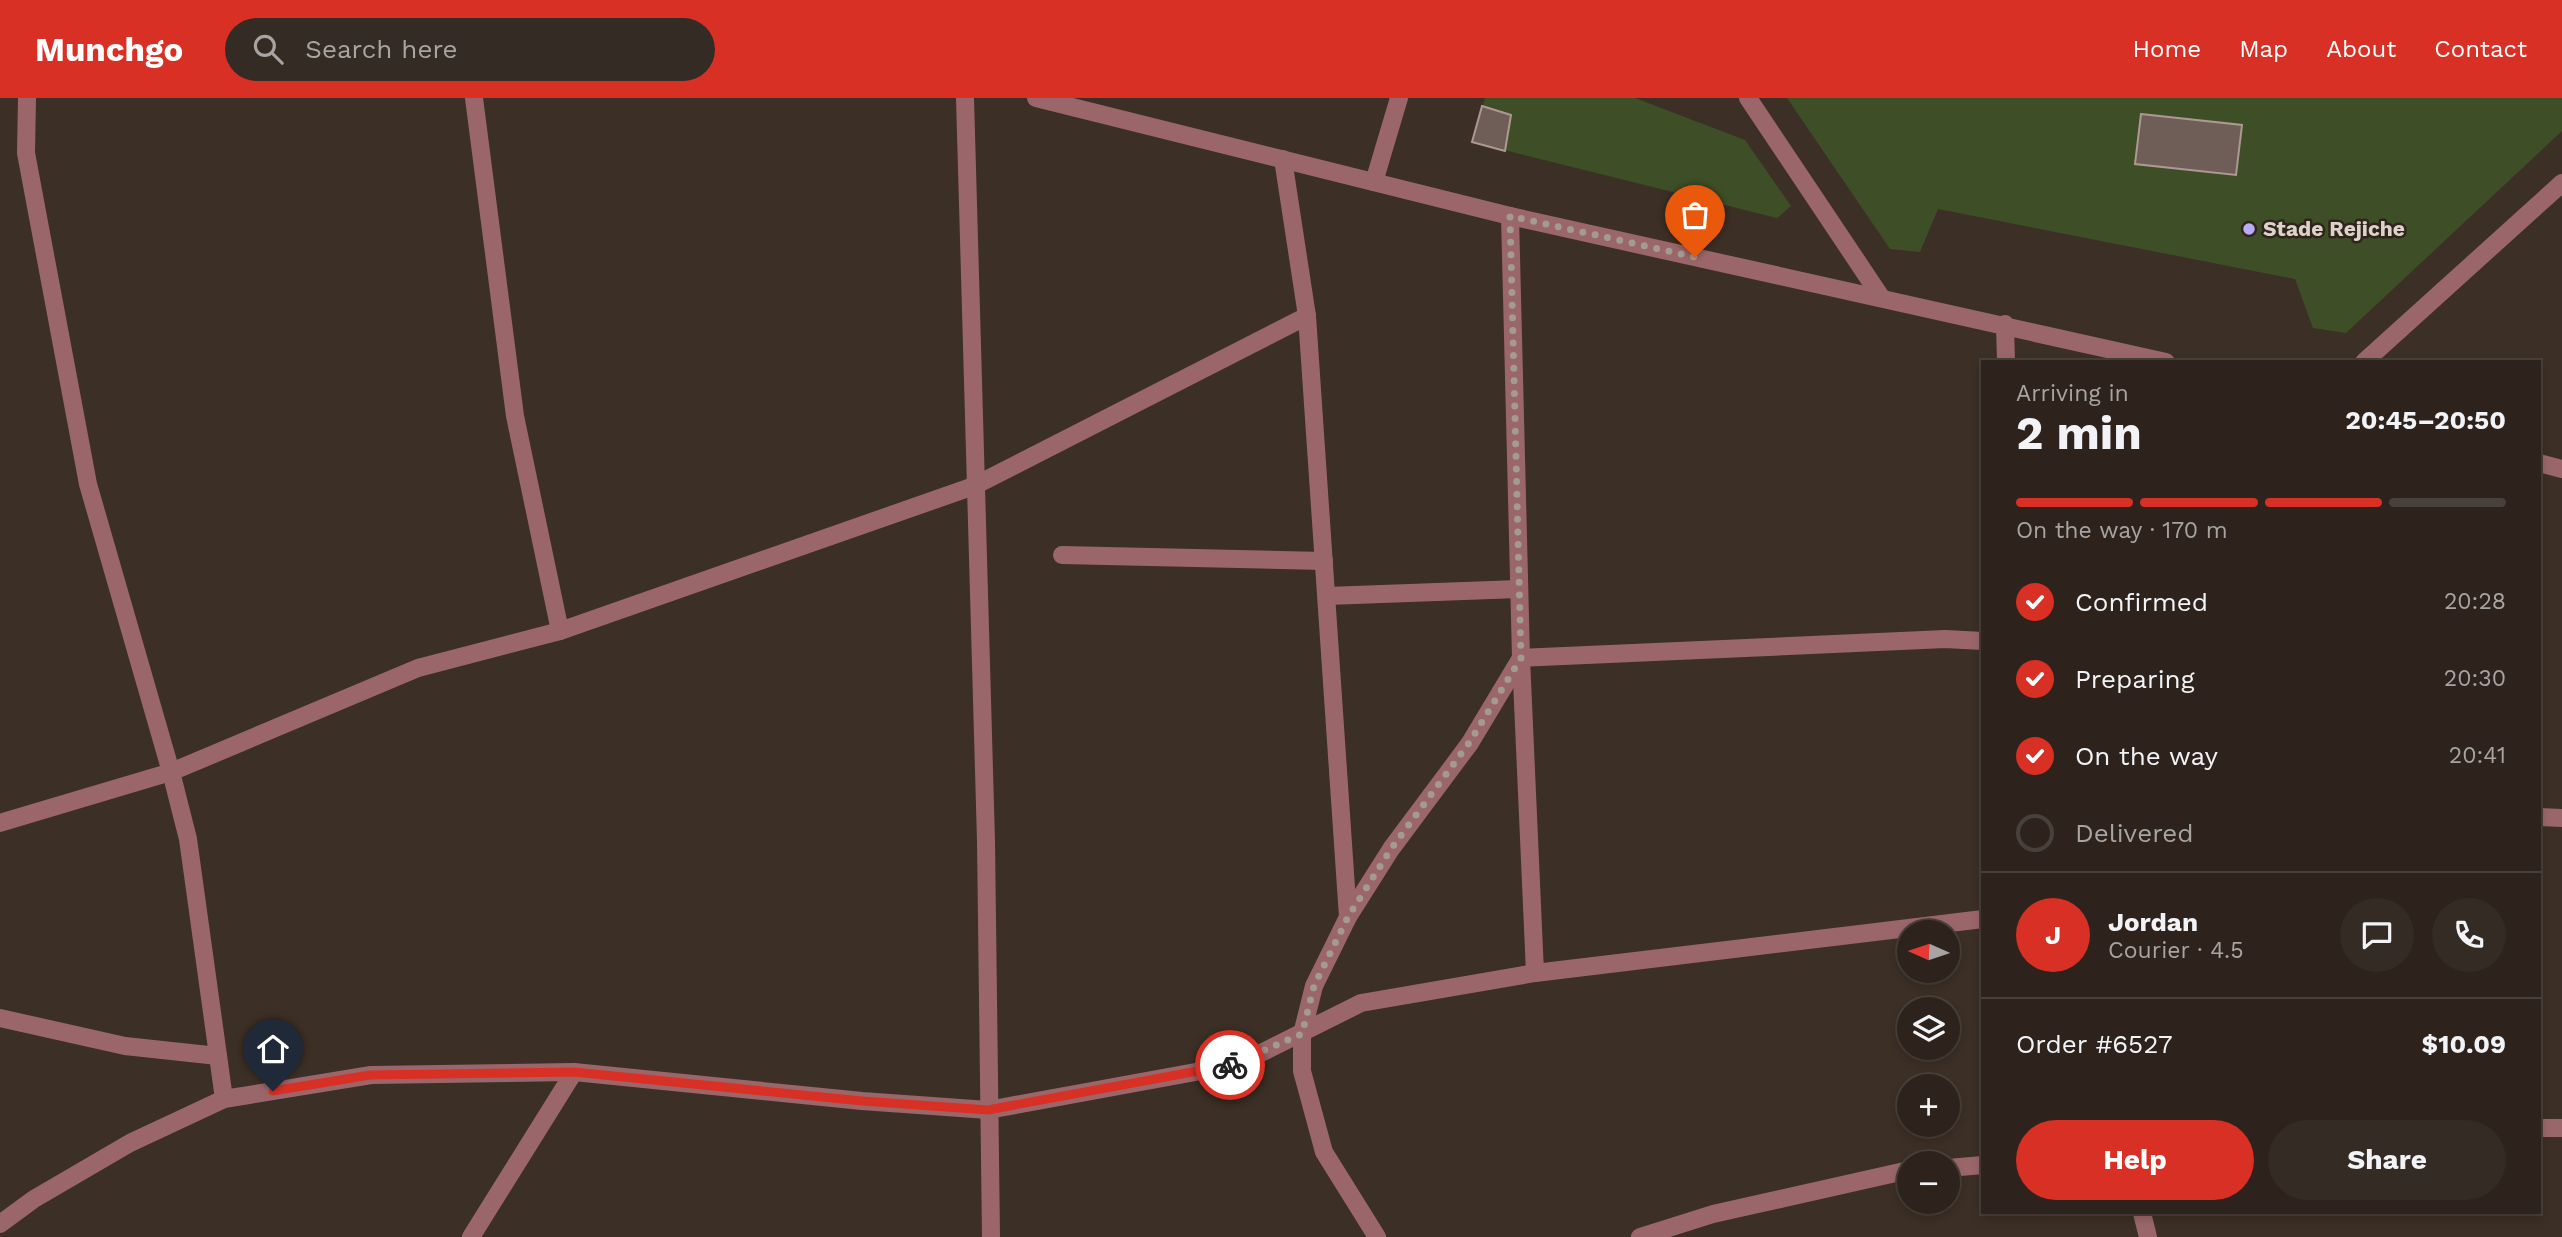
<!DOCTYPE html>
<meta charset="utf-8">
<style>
:root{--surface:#2d231c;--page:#352b25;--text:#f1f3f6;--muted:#a7a4a3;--line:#48403b;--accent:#d93025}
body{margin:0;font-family:"Work Sans",sans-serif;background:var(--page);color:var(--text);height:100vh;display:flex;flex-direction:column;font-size:26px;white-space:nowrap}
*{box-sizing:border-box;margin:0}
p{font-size:23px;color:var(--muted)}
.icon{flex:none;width:38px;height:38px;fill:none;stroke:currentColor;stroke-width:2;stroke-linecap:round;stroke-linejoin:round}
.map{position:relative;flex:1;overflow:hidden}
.details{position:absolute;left:1981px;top:262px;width:560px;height:854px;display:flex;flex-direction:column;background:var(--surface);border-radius:0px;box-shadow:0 4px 10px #0003,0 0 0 2px var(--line)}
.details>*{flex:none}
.needle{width:46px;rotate:273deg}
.fabs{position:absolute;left:1897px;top:822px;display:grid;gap:14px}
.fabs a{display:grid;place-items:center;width:63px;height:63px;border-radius:50%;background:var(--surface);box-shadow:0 4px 10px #0003,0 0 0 2px var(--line);font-size:35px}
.pin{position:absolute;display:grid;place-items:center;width:60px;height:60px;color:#fff;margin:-72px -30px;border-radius:50% 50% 50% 0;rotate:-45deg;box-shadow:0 0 7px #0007}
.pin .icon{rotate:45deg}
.courier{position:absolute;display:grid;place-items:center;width:70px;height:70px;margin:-35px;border:5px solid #d93025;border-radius:50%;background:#fff;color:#222;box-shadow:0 2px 9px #0007}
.headline em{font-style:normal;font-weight:700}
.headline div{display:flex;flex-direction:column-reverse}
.headline{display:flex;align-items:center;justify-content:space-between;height:119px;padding:0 35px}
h1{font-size:46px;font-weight:700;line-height:52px}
.bar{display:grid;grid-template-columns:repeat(4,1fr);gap:10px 7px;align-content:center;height:84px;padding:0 35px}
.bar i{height:9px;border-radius:5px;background:var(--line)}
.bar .selected{background:var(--accent)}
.bar p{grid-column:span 4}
.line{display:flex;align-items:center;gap:18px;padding:0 35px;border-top:2px solid var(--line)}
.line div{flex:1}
.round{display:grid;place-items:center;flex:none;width:74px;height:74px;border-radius:37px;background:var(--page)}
ol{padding:0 35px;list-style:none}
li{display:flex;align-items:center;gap:21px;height:77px}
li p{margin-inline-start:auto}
li .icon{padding:7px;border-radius:50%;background:var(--accent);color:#fff;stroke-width:4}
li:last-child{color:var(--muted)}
li i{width:38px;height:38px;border:4px solid var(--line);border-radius:50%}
.button{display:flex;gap:14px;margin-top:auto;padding:14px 35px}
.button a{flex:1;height:80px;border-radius:42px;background:var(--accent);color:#fff;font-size:28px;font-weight:700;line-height:80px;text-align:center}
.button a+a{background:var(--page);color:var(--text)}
header{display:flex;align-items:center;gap:42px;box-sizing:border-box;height:98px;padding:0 35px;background:var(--accent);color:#fff}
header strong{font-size:33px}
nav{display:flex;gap:38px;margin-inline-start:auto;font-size:24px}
.search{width:490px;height:63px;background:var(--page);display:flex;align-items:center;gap:18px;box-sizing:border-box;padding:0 24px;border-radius:38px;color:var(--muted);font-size:26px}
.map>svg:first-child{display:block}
.green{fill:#3e4f28}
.building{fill:#6f5d57;stroke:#ad9992;stroke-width:2}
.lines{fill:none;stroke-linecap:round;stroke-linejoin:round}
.minor{stroke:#9b666a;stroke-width:18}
.done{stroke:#a39a92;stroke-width:7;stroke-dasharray:0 12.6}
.route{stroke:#d93025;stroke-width:9}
.poi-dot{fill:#b8abf7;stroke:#31251b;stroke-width:2.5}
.labels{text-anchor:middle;stroke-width:5;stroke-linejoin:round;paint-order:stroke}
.poi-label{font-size:21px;font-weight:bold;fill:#dbd3cc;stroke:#31251b;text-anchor:start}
</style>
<header>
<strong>Munchgo</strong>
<div class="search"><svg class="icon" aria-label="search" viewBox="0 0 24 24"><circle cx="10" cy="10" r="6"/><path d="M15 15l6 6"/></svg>Search here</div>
<nav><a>Home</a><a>Map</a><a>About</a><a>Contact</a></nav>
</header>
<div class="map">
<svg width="2562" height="1139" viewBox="0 0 2562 1139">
<rect width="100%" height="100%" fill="#3c2f25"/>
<!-- green -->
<g class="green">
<polygon points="1485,0 1635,0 1745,42 1791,108 1777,120 1472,44"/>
<polygon points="1787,0 2562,0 2562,33 2346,235 2313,230 2295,181 1938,111 1920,154 1890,151"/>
</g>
<!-- building -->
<g class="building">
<polygon points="1482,8 1511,17 1505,53 1472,44"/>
<polygon points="2141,16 2242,27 2236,77 2135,66"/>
</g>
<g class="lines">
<!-- minor -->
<g class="minor">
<polyline points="965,0 986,743 991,1139"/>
<polyline points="1036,0 1510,118 2166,264"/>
<polyline points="1748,0 1881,199"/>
<polyline points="1283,61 1307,218 1348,819"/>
<polyline points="1374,84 1399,0"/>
<polyline points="1510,118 1521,560 1535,875"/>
<polyline points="2005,226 2006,264"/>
<polyline points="2364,264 2562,85"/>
<polyline points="2539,365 2562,371"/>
<polyline points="1062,457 1324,463"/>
<polyline points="1327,498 1519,491"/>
<polyline points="560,533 974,388 1307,218"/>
<polyline points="2539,719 2562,720"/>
<polyline points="0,725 171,674 88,386 26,55 27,0"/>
<polyline points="0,920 125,948 218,958"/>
<polyline points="224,1001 188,741 171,674 418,570 560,533 515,318 474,0"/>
<polyline points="2539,1030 2562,1030"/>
<polyline points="1948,1070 1983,1067"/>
<polyline points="2142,1115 2148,1139"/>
<polyline points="0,1126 34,1101 130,1045 224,1001 371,977 574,974 862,1003 988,1012 1239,966 1361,905 1535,875 1983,821"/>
<polyline points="471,1139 574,974"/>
<polyline points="1377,1139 1324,1054 1302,973 1302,936 1314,888 1348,819 1391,751 1470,645 1521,560 1945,541 1983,543"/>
<polyline points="1640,1139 1713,1116 1909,1072"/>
</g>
</g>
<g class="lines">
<!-- done -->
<polyline class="done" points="1230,967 1302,936 1314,888 1348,819 1391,751 1469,645 1521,560 1510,118 1695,159"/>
<!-- route -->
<polyline class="route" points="273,993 370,977 574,974 862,1003 988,1012 1230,967"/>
</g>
<!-- markers -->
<circle class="poi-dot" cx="2249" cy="131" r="7"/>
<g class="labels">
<!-- poi labels -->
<g class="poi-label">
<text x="2263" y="138">Stade Rejiche</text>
</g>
</g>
</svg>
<div class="fabs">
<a><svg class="needle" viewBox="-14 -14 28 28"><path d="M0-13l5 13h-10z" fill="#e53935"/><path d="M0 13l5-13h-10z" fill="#a7a4a3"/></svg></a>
<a><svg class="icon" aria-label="layers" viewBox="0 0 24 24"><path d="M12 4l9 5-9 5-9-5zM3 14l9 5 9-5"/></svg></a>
<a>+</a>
<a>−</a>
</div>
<div class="pin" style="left:1695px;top:159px;background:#ea580c"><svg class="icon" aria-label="bag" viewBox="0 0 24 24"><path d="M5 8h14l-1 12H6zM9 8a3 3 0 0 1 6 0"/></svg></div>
<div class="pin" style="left:273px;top:993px;background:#1f2937"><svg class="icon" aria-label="home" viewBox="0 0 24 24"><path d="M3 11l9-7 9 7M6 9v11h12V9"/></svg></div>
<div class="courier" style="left:1230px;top:967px"><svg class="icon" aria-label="bike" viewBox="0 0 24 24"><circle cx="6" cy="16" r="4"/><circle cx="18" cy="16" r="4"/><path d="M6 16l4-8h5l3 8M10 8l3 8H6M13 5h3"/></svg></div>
<section class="details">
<div class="headline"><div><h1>2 min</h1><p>Arriving in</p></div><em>20:45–20:50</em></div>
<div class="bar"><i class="selected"></i><i class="selected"></i><i class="selected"></i><i></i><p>On the way · 170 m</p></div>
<ol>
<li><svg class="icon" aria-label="check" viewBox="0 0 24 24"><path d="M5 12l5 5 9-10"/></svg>Confirmed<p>20:28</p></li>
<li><svg class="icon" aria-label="check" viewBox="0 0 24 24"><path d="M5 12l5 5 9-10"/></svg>Preparing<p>20:30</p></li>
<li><svg class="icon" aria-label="check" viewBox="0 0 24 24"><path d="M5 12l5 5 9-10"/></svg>On the way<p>20:41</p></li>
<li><i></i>Delivered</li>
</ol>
<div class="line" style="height:126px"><b class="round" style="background:var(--accent);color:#fff">J</b><div><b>Jordan</b><p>Courier · 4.5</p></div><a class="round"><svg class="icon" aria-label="chat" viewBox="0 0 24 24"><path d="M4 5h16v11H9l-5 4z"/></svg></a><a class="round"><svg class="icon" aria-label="phone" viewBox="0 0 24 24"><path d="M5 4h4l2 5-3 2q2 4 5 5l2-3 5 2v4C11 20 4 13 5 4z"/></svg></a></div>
<div class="line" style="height:91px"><div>Order #6527</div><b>$10.09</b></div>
<div class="button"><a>Help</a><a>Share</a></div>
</section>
</div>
